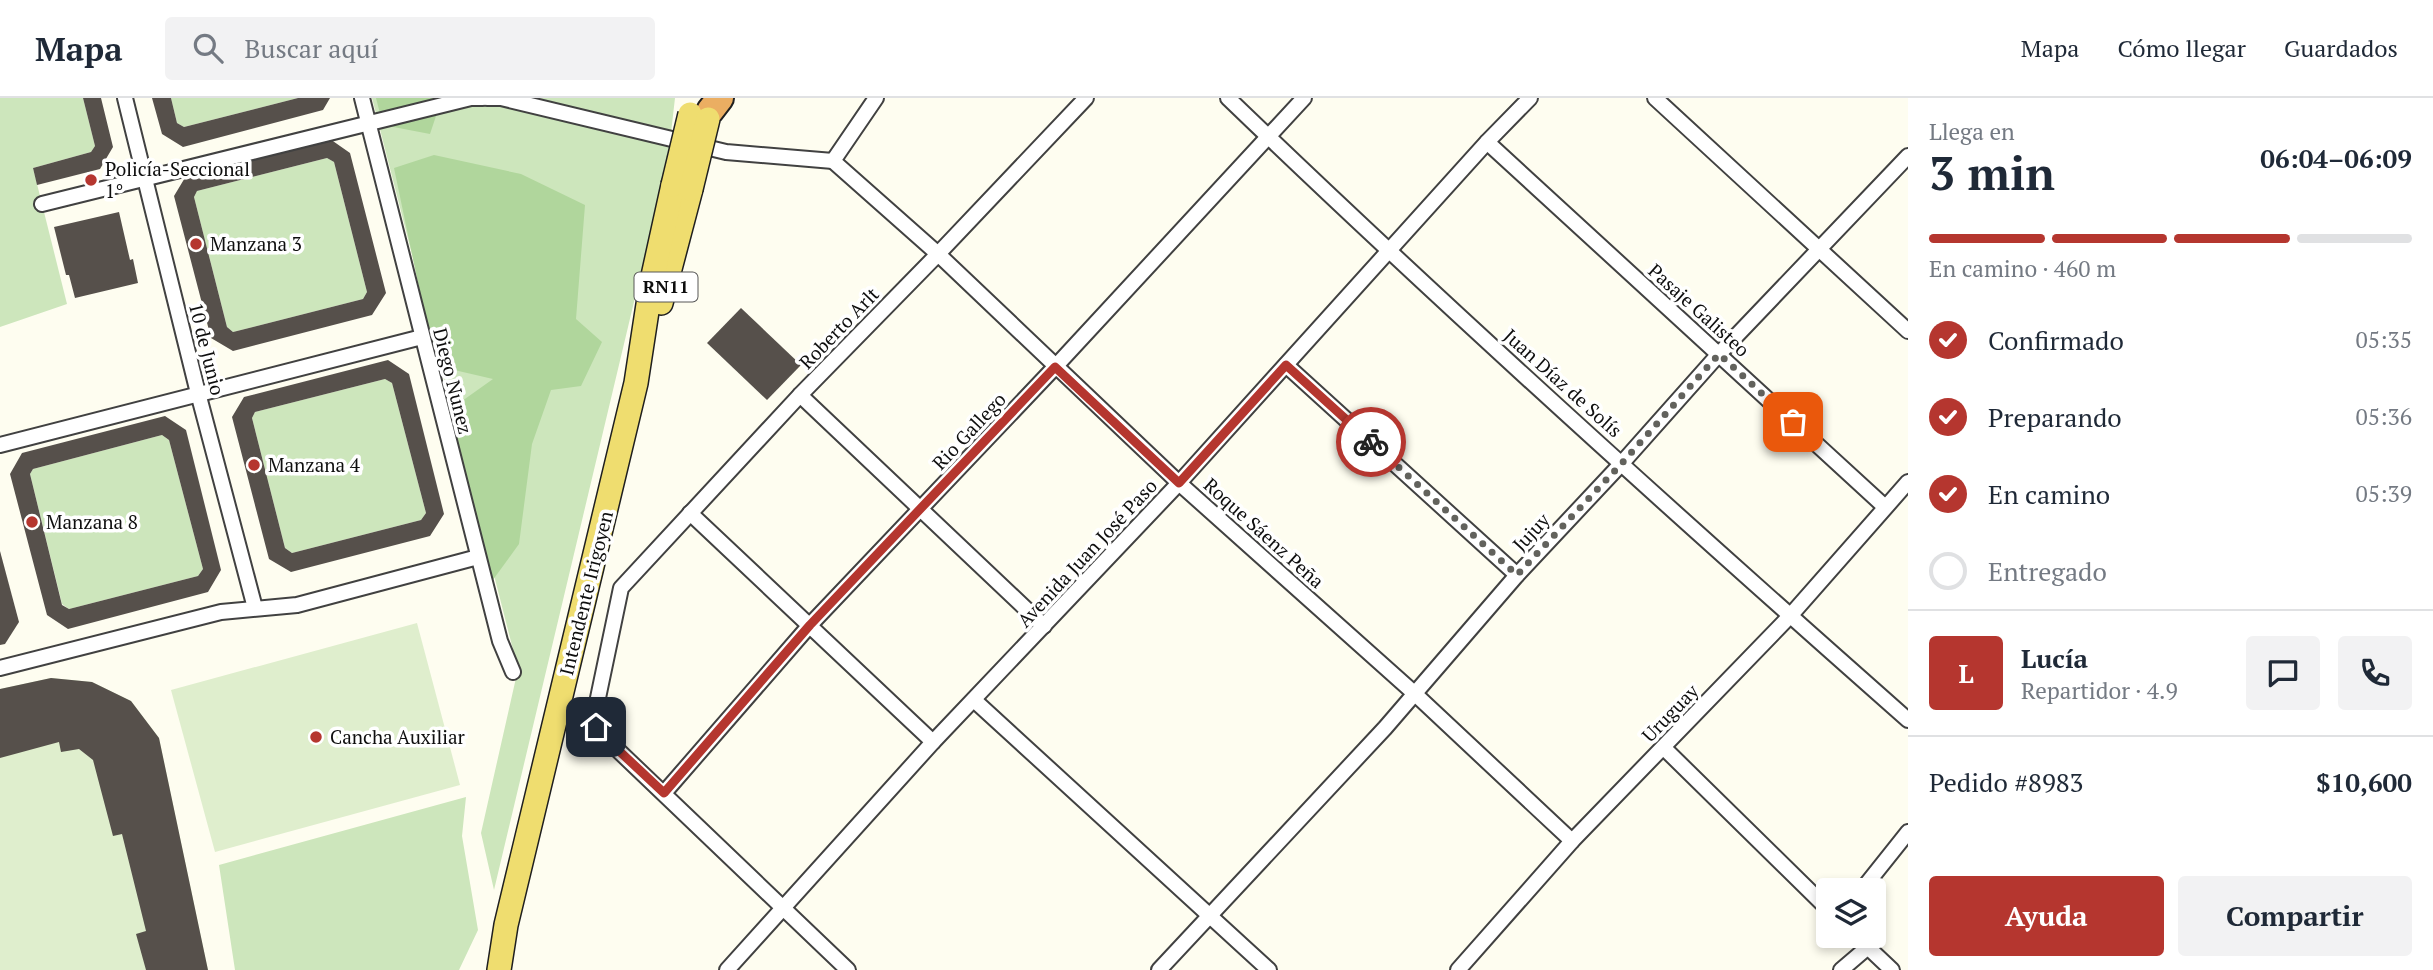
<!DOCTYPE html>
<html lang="es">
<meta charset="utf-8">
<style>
:root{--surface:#fff;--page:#f2f2f3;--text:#1f2937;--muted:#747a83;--line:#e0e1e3;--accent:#b5362f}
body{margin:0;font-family:"PT Serif",serif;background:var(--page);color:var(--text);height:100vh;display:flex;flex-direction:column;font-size:26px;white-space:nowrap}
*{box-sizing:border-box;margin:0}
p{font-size:23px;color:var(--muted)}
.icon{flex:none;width:38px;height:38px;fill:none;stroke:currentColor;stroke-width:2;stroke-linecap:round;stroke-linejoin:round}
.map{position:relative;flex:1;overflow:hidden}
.sheet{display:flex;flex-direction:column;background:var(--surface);width:525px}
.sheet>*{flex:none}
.controls{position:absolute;left:1816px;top:780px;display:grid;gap:14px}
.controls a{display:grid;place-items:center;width:70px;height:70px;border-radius:7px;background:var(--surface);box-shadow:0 4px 10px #0003;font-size:35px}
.pin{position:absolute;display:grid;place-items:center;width:60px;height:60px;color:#fff;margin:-30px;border-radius:14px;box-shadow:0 4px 10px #0006}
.courier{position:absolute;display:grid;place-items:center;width:70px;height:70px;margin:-35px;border:5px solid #b5362f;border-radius:50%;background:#fff;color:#222;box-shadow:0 2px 9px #0007}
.head em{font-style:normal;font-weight:700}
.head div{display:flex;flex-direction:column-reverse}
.head{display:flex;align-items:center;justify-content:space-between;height:119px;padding:0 21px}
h1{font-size:46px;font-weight:700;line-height:52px}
.bar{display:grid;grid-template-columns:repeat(4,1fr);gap:10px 7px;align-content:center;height:84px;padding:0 21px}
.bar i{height:9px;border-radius:5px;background:var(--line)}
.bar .selected{background:var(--accent)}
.bar p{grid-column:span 4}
.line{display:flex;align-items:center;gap:18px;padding:0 21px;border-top:2px solid var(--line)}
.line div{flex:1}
.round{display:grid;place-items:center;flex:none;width:74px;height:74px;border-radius:7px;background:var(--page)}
ol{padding:0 21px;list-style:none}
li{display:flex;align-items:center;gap:21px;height:77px}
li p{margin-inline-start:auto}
li .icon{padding:7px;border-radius:50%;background:var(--accent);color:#fff;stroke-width:4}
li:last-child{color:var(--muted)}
li i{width:38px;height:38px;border:4px solid var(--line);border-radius:50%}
.primary-button{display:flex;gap:14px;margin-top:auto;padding:14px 21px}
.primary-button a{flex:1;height:80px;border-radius:7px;background:var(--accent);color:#fff;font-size:28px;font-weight:700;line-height:80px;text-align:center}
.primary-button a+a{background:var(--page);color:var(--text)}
header{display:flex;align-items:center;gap:42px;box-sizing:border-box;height:98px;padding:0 35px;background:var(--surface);border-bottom:2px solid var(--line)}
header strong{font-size:33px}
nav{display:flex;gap:38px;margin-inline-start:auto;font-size:24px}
.search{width:490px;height:63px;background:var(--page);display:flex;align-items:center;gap:18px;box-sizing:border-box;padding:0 24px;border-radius:7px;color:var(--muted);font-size:26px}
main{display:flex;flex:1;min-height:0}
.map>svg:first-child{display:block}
.green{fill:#cde6bc}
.forest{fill:#b0d69c}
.pitch{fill:#dfeecd}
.building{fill:#56504b;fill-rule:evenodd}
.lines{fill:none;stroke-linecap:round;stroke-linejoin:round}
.minor-casing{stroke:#414141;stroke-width:18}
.primary-casing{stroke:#1f1f1f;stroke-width:26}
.motorway-casing{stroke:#1f1f1f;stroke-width:30}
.minor{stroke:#fff;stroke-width:14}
.primary{stroke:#efdd6f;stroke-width:23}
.motorway{stroke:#ebae62;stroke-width:26}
.primary-bridge-casing{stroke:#1f1f1f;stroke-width:26;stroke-linecap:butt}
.primary-bridge{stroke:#efdd6f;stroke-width:23}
.done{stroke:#62625d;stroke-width:7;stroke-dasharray:0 12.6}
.route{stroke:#b5362f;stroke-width:9}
.poi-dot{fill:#b5362f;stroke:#fff;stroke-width:2.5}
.labels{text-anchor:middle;stroke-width:7;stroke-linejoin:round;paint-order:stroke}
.shield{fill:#fff;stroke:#565656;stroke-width:2}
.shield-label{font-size:18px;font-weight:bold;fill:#0e0e0e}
.poi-label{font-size:19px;fill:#0e0e0e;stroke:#fff;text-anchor:start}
.street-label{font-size:19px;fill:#0e0e0e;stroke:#fff}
</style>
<header>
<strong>Mapa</strong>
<div class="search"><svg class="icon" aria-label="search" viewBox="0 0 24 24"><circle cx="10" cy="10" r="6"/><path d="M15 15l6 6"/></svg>Buscar aquí</div>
<nav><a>Mapa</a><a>Cómo llegar</a><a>Guardados</a></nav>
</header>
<main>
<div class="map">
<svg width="1908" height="872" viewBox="0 0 1908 872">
<rect width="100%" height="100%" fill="#fefdf0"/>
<!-- green -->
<g class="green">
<polygon points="0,0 83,0 95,48 91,54 33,70 67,206 0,229"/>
<polygon points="171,0 298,0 184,29 177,25"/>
<polygon points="372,0 675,0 668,61 494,792 481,735 518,571"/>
<polygon points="327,60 334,64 367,194 363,201 233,234 227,229 194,99 197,93"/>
<polygon points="385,281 392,285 426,415 421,422 292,455 285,450 252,320 255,314"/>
<polygon points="162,337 169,342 203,471 198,478 69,511 62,506 30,376 33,371"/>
<polygon points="466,699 462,738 478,832 459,872 235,872 219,767"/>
</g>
<!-- forest -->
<g class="forest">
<polygon points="376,0 442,0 430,36 383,27"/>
<polygon points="434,57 521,76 585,107 576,221 602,244 581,288 551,292 532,346 519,446 487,490 450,381 448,313 493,281 437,268 436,271 394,70"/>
</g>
<!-- pitch -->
<g class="pitch">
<polygon points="417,525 460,687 215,754 171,592"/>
<polygon points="51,580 92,584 131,603 159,640 208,872 0,872 0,591"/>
</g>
<!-- building -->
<g class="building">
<polygon points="83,0 101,0 113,49 100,71 37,87 33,70 91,54 95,48"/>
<polygon points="152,0 171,0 177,25 184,29 298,0 330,0 323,12 183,49 162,36"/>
<path d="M330 41 350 55 386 195 372 217 233 253 211 240 174 98 186 78ZM327 60 334 64 367 194 363 201 233 234 227 229 194 99 197 93Z"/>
<polygon points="119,114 130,162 133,161 138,185 75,200 69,177 66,177 54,129"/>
<polygon points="741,210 801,267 767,302 707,245"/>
<path d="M388 262 409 276 444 416 430 438 291 474 269 461 232 319 244 299ZM385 281 392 285 426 415 421 422 292 455 285 450 252 320 255 314Z"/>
<path d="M165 318 186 332 221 472 208 494 68 531 47 517 10 376 22 355ZM162 337 169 342 203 471 198 478 69 511 62 507 30 376 33 371Z"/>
<polygon points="0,453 19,524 5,546 0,547"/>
<polygon points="51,580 92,584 131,603 159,640 208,872 146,872 136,836 146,833 122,736 113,738 93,662 79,651 61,654 59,644 0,660 0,591"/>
</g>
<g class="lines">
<defs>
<g id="minor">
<polyline points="125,0 198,295 255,510"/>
<polyline points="362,0 500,543 513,574"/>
<polyline points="487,0 501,0 726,54 833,63"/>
<polyline points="876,0 833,63 938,156 1179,385 1414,595 1572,743"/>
<path d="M1228 0C1449 213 1678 419 1908 622"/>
<polyline points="1655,0 1908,233"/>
<polyline points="1487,44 1885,409"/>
<polyline points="42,106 471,0 483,0"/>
<polyline points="1286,267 1517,477"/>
<polyline points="800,297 1044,528"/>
<polyline points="0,347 422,239"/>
<polyline points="690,415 933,644"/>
<polyline points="0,570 221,514 297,507 478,459"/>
<polyline points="974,602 1269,872"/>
<polyline points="1664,650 1829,812"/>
<polyline points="664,695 810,527 1055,269 1304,0"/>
<polyline points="1861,793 1908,734"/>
<polyline points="1856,838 1892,872"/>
<polyline points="727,872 933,644 1179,385 1487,44 1530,0"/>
<polyline points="848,872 601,636 596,629 594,619 621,490 800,297 938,156 1086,0"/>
<polyline points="1159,872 1385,630 1517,477 1622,365 1719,256 1908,58"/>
<polyline points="1458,872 1572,743 1790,518 1908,384"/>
<polyline points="1841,872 1868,849"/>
</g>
<g id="primary">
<polyline points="661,205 691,91"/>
<polyline points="499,872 506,827 636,285 651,187 673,87"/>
</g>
<polyline id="motorway" points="710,13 720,0"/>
</defs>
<!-- minor casing -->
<use href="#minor" class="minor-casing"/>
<!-- primary casing -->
<use href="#primary" class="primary-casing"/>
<!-- motorway casing -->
<use href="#motorway" class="motorway-casing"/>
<!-- minor -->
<use href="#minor" class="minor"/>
<!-- primary -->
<use href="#primary" class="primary"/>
<!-- motorway -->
<use href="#motorway" class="motorway"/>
<defs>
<g id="primary-bridge">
<polyline points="673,87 690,16"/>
<polyline points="691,91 708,21"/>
</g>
</defs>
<!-- primary-bridge casing -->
<use href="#primary-bridge" class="primary-bridge-casing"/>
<!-- primary-bridge -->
<use href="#primary-bridge" class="primary-bridge"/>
</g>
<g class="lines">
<!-- done -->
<polyline class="done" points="1371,344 1517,477 1622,365 1719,256 1793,324"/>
<!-- route -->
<polyline class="route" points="596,629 601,636 664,695 810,527 1055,269 1179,385 1286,267 1371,344"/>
</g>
<!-- markers -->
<g class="poi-dot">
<circle cx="91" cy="82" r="7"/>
<circle cx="196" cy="146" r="7"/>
<circle cx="254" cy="367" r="7"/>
<circle cx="32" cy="424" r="7"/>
<circle cx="316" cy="639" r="7"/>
</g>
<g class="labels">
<!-- shield labels -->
<rect class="shield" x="634.5" y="174.5" width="63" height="29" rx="5"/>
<g class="shield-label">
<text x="666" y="195">RN11</text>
</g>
<!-- poi labels -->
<g class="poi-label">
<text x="105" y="78">Policía-Seccional<tspan x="105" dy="22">1°</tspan></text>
<text x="210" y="153">Manzana 3</text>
<text x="268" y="374">Manzana 4</text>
<text x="46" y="431">Manzana 8</text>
<text x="330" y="646">Cancha Auxiliar</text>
</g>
<!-- street labels -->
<g class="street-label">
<text transform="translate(1699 212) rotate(42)" y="7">Pasaje Galisteo</text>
<text transform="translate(839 230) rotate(-46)" y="7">Roberto Arlt</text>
<text transform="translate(207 251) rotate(76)" y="7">10 de Junio</text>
<text transform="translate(453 283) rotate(76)" y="7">Diego Nunez</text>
<text transform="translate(1563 285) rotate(42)" y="7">Juan Díaz de Solís</text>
<text transform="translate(969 333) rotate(-47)" y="7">Rio Gallego</text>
<text transform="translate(1531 434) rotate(-47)" y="7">Jujuy</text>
<text transform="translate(1264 435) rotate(42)" y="7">Roque Sáenz Peña</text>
<text transform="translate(1087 455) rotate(-47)" y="7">Avenida Juan José Paso</text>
<text transform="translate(586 495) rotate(-76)" y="7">Intendente Irigoyen</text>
<text transform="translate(1670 615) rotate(-46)" y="7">Uruguay</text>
</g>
</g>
</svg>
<div class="controls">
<a><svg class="icon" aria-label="layers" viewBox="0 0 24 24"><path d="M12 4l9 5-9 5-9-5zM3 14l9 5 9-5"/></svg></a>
</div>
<div class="pin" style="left:1793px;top:324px;background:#ea580c"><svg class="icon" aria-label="bag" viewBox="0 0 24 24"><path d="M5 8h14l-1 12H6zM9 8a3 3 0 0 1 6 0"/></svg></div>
<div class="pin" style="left:596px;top:629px;background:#1f2937"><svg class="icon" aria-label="home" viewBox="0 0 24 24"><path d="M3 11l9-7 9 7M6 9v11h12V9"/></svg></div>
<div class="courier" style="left:1371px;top:344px"><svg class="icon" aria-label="bike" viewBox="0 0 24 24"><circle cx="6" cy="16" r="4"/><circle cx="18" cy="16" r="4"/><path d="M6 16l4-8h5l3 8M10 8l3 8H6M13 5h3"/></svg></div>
</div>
<section class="sheet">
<div class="head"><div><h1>3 min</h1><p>Llega en</p></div><em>06:04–06:09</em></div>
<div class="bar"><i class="selected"></i><i class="selected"></i><i class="selected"></i><i></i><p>En camino · 460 m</p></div>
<ol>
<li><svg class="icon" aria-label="check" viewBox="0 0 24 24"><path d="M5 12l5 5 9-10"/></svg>Confirmado<p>05:35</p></li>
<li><svg class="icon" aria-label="check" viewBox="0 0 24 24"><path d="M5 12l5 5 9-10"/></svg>Preparando<p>05:36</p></li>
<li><svg class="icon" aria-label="check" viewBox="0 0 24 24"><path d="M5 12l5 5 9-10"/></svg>En camino<p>05:39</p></li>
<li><i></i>Entregado</li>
</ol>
<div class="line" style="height:126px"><b class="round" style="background:var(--accent);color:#fff">L</b><div><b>Lucía</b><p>Repartidor · 4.9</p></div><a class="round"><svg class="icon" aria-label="chat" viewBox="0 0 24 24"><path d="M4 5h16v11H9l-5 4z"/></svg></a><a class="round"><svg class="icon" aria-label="phone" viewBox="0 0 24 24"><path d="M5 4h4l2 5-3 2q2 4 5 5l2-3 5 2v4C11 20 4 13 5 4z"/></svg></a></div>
<div class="line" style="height:91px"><div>Pedido #8983</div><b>$10,600</b></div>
<div class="primary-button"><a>Ayuda</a><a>Compartir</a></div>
</section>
</main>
